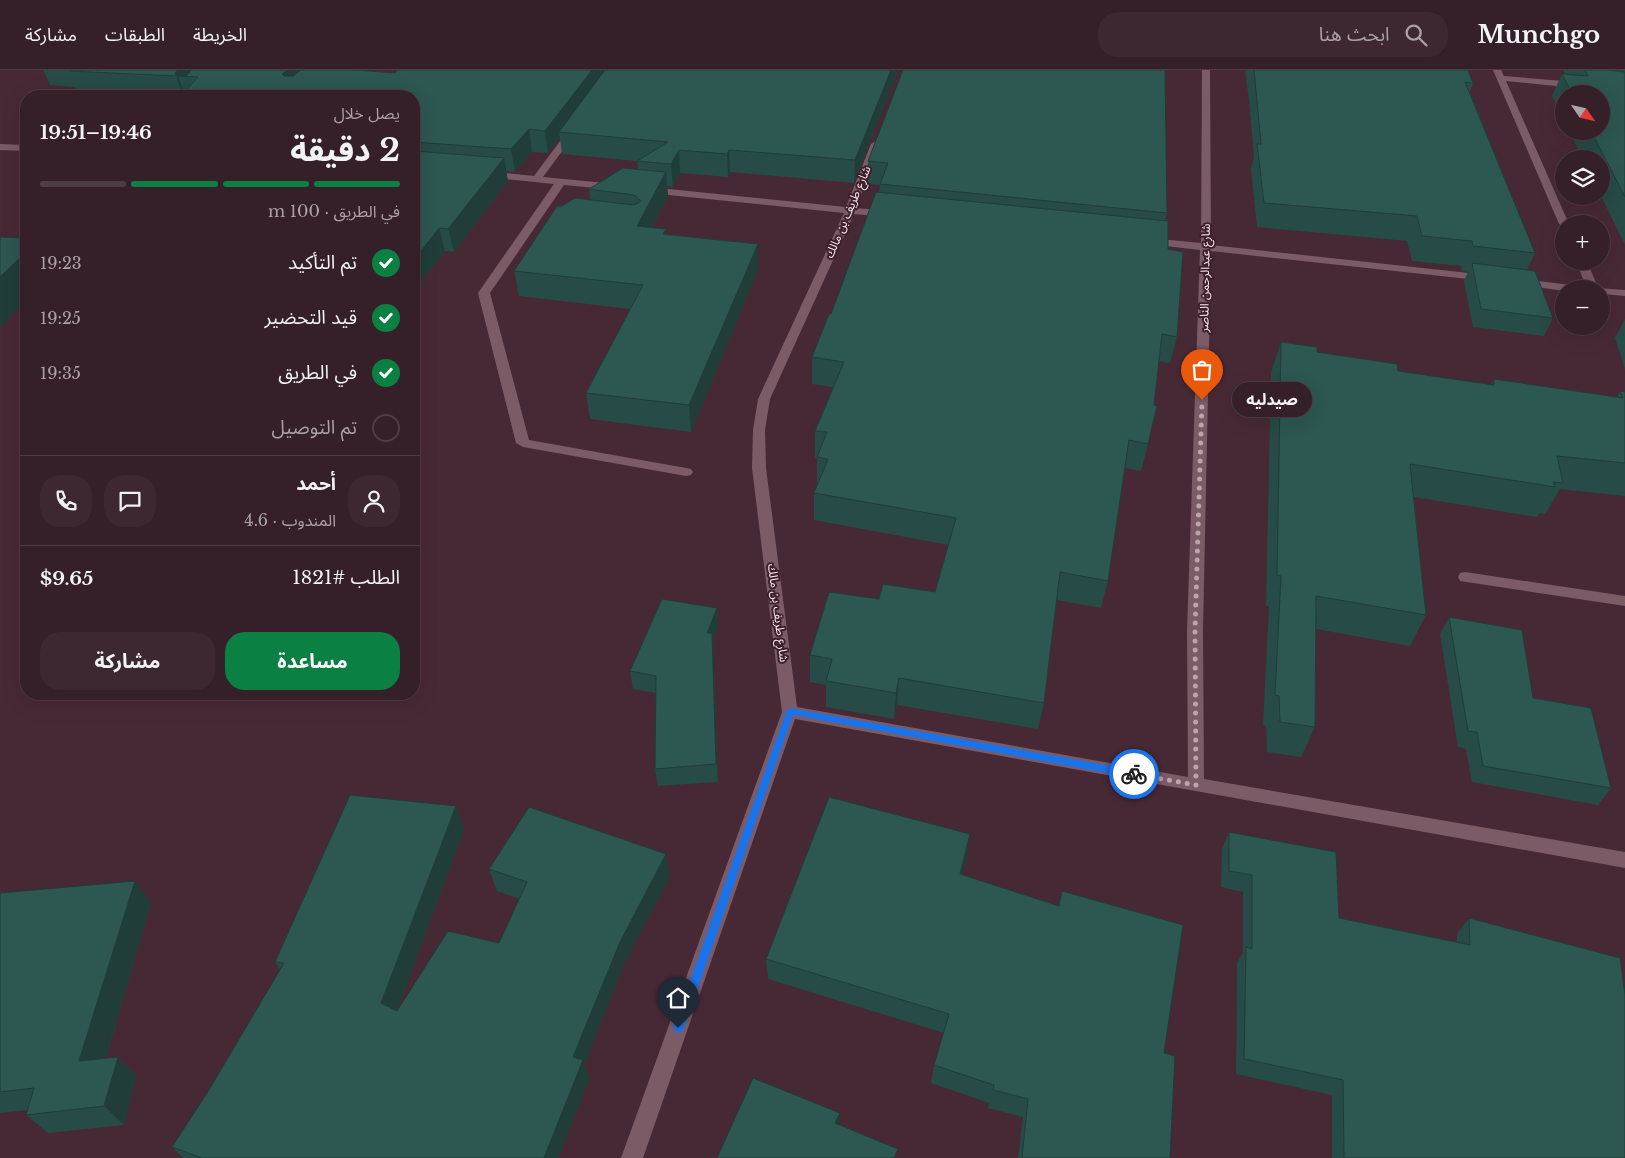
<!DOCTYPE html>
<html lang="ar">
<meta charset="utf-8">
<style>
:root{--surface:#351f28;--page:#3d2730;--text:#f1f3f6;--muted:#aaa2a8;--line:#4f3d45;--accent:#0b8043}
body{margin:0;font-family:"Libre Baskerville","Noto Sans Arabic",serif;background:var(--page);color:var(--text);direction:rtl;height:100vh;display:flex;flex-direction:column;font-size:19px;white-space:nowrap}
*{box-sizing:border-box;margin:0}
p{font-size:16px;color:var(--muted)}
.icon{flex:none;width:28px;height:28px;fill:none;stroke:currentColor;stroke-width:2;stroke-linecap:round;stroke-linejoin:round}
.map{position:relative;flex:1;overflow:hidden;direction:ltr}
.panel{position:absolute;left:20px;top:20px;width:400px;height:610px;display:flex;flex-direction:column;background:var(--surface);border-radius:20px;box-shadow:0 5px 20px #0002,0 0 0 1px var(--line);direction:rtl}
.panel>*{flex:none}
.needle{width:32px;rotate:124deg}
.controls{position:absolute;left:1555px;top:15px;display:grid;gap:10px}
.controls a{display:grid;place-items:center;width:55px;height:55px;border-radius:50%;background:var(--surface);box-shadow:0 5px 20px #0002,0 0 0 1px var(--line);font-size:25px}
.pin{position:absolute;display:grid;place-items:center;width:42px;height:42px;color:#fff;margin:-51px -21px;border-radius:50% 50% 50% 0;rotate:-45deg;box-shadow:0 0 5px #0007}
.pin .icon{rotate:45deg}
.courier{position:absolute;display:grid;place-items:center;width:50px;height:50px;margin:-25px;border:4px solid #1a73e8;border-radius:50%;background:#fff;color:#222;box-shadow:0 1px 6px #0007}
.bubble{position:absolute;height:35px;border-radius:18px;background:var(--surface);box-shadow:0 5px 20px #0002,0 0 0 1px var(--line);font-size:16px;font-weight:700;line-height:35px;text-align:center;direction:rtl}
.headline em{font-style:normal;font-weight:700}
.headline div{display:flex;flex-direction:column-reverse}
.headline{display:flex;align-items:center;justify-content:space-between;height:85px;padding:0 20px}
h1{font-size:32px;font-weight:700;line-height:38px}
.bar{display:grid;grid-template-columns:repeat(4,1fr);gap:8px 5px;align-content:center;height:60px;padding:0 20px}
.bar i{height:6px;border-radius:4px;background:var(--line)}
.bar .current{background:var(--accent)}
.bar p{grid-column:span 4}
.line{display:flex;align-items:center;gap:12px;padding:0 20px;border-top:1px solid var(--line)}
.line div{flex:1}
.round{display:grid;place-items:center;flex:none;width:52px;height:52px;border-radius:20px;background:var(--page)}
ol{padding:0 20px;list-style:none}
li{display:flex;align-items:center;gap:15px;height:55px}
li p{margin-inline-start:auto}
li .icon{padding:5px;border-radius:50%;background:var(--accent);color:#fff;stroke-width:4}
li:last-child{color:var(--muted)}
li i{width:28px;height:28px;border:2px solid var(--line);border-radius:50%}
.button{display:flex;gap:10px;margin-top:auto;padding:10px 20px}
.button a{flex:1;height:58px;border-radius:20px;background:var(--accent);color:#fff;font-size:20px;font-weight:700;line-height:58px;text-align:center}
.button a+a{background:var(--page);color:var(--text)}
header{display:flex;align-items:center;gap:30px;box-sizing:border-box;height:70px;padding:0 25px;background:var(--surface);border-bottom:1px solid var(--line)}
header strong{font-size:24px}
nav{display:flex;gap:28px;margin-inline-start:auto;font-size:18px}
.search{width:350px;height:45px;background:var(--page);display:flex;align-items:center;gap:12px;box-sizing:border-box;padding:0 18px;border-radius:20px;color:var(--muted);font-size:19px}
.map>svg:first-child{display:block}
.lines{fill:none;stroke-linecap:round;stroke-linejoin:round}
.minor{fill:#7a5b66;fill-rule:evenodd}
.wall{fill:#274b46}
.shaded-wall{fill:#203d39}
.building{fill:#2d5751;stroke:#203d39}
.route{fill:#1a73e8}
.done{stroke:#bca4ad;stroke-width:5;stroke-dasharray:0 9}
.labels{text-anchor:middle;stroke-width:4;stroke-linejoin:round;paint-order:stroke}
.street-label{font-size:12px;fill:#fbe7ee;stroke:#3c1f2b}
</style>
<header>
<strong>Munchgo</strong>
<div class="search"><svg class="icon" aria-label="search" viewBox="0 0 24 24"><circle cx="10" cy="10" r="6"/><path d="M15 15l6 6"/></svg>ابحث هنا</div>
<nav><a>الخريطة</a><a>الطبقات</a><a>مشاركة</a></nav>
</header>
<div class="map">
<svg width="1625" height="1088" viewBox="0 0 1625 1088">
<rect width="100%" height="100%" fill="#472935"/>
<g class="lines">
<!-- minor -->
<g class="minor">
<polygon points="1202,0 1210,0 1211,175 1487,205 1493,208 1487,211 1211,181 1203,560 1204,709 1625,782 1625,798 795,649 643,1088 621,1088 782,642 752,398 753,360 758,329 844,143 649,123 644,120 649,117 846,137 871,74 876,71 881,74 856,138 887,141 892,144 887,147 854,144 770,329 765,360 766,398 797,637 1188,707 1187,560 1200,180 1149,174 1144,171 1149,168 1201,173"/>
<polygon points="1493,0 1501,0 1504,6 1576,12 1581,15 1576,18 1506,11 1569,154 1564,154 1564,157 1559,154"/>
<polygon points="572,58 577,61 543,107 616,114 621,117 616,120 564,115 490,223 529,370 686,398 691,399 693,402 691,405 686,406 523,377 516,373 478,223 554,114 487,107 482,104 487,101 534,106 569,59"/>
<polygon points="0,74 26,75 26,81 0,80"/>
<polygon points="1576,191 1587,191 1598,218 1625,220 1625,226 1601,224 1601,219 1587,219"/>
<polygon points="1522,209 1579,216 1585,219 1564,219 1564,221 1518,214 1516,212 1518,210"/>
<polygon points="1465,502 1625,526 1625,536 1460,511 1458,507 1460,503"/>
</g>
</g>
<!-- wall -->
<g class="wall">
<polygon points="43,0 357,0 395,3 397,0 898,0 854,113 730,102 728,107 680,103 673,117 667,116 668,126 652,158 666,164 758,174 758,199 691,362 590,349 586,323 630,239 519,226 514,201 562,136 590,129 589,119 638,99 637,91 562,84 560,68 548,83 532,82 515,102 506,101 508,111 454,182 445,181 418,215 414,215 414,26 153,26 78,23 75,17 50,15"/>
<polygon points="903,0 1167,143 1165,151 1177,267 1170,293 1159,291 1148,374 1141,401 1125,398 1108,511 1101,538 1057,530 1044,633 1038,659 897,635 894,649 826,637 826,615 810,612 810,585 879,529 935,522 949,475 814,450 814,423 818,414 817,414 817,388 815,388 815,361 833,317 812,314 812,287 831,244 879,122 880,115 868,114 868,91"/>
<polygon points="1245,0 1468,0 1473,13 1470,22 1535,183 1527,200 1553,248 1544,266 1473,257 1464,211 1468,202 1462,201 1461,196 1412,191 1407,171 1257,157 1251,98 1254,87 1249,30"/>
<polygon points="1563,0 1625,0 1625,175 1601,126 1601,89 1583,89 1569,61 1601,61 1601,24 1564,24 1564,50 1552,26 1562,4 1565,4"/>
<polygon points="1625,249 1625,299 1615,268"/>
<polygon points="1281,272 1317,282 1398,301 1491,315 1494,309 1617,327 1620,321 1625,322 1625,426 1560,419 1545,444 1540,443 1537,447 1414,427 1426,545 1410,576 1316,559 1315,657 1301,687 1267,682 1266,656 1263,655 1269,536 1266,536 1271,302"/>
<polygon points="717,538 718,556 713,571 718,712 658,716 655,699 656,623 633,619 630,601"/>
<polygon points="1449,547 1533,628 1611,718 1598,735 1472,712 1466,679 1458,677 1440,564"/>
<polygon points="456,736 464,759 397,941 499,873 519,829 497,821 489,799 666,784 670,806 624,894 584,995 589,1009 558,1088 183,1088 172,1077 209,1020 280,900 275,892"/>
<polygon points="1229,762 1339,848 1457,872 1457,864 1469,848 1625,1088 1332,1088 1332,1025 1236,1004 1237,893 1243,882 1243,822 1221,817 1222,779"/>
<polygon points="967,786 962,805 1058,836 1062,821 1164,983 1170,1088 1018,1088 1023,1047 988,1038 989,1033 931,1013 934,995 944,963 768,909 766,889"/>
<polygon points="0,823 151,833 106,988 118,987 136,1006 124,1055 48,1063 26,1045 27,1040 0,1043"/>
</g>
<!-- shaded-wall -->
<g class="shaded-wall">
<polygon points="178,0 206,0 198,7 178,6 184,23 183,26 175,3"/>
<polygon points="287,0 313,0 298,17 282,4"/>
<polygon points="592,0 612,0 559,62 560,68 548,83 545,61"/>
<polygon points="891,0 898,0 854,113 855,90"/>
<polygon points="529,59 532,82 515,102 511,79"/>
<polygon points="679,80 680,103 673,117 671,94"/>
<polygon points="729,80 730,102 728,107 727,84"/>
<polygon points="504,88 508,111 454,182 448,159"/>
<polygon points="666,102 668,126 640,181 637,156"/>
<polygon points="439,158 445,181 418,215 414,199 414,190"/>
<polygon points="758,174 758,199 691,362 689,335"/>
<polygon points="26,182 26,230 0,257 0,207"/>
<polygon points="717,538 718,556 713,571 718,712 707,563"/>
<polygon points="899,608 897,635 894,649 896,623"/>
<polygon points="456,736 464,759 392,954 381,933"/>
<polygon points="970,764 967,786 957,825 960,804"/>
<polygon points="666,784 670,806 624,894 584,995 589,1009 558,1088 544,1088 573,987 620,872"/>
<polygon points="135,811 151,833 99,1011 79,991"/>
<polygon points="118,987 136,1006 124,1055 104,1036"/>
<polygon points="840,1043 839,1060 835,1053"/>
</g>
<!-- building -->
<g class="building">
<polygon points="70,0 178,0 175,3 176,6 69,1"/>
<polygon points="192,0 287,0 282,4 284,6 293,6 301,0 357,0 395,3 397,0 592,0 545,61 529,59 511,79 414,72 414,26 181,26 198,7 178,6 186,6"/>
<polygon points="605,0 891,0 855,90 729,80 727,84 679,80 671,94 637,91 668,72 559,62"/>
<polygon points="903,0 1165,0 1167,143 880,114 888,93 868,91"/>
<polygon points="1254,0 1468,0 1473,13 1465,12 1535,183 1473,176 1472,171 1422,166 1417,146 1264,133 1257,74 1261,74"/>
<polygon points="1585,0 1608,0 1625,2 1625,127 1591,61 1601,61 1601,24 1572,24 1562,4 1588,6"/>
<polygon points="414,81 504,88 448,159 439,158 414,190"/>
<polygon points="623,98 666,102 637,156 666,159 663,164 758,174 689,335 586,323 643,215 514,201 557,136 562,136 575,128 634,135 641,131 634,125 589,119"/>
<polygon points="876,122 1168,151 1168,179 1183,182 1177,267 1162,264 1154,335 1157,336 1148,374 1129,370 1108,511 1060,502 1044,633 899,608 896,623 826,611 832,589 810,585 829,522 879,529 883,514 935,522 956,448 814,423 828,389 817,387 827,362 815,361 844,292 812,287 829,244 831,244"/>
<polygon points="0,167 26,168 26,182 0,207"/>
<polygon points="1472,193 1535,201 1553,248 1481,239"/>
<polygon points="1281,272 1317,277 1317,282 1397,294 1398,301 1494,315 1494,309 1623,328 1620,321 1625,322 1625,393 1557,386 1563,413 1553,412 1555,417 1410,394 1426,545 1316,526 1315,657 1280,652 1279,626 1275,625 1281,506 1277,505"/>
<polygon points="662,529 717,538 707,563 712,563 716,694 655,699 656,606 630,601"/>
<polygon points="1449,547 1522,560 1533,628 1591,638 1611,718 1483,696 1477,662 1468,661"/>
<polygon points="350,725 456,736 381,933 397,941 448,861 499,873 527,812 489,799 529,737 666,784 620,872 573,987 583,990 544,1088 202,1088 172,1077 209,1020 284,893 275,892"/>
<polygon points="829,727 970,764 960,804 1059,836 1062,821 1183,855 1164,983 1175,986 1170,1088 1022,1088 1028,1029 993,1020 994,1015 934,995 949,944 766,889"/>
<polygon points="1229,762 1336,782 1339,848 1470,875 1469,848 1620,888 1625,925 1625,1088 1344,1088 1343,1010 1244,989 1246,877 1252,879 1252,805 1229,801"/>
<polygon points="135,811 79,991 118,987 104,1036 26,1045 34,1018 0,1022 0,823"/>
<polygon points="753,1008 840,1043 835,1053 898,1079 894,1088 717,1088"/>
</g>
<!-- route -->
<polygon class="route" points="790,638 1134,700 1138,704 1134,708 793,645 684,958 682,961 678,963 675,961 673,958 786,642"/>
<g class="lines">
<!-- done -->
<polyline class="done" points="1134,704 1196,715 1195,560 1202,330"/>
</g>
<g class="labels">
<!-- street labels -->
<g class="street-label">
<text transform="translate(848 142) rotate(-67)" y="4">شارع طريف بن مالك</text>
<text transform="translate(1205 208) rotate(-89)" y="4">شارع عبدالرحمن الناصر</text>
<text transform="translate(778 543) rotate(83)" y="4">شارع طريف بن مالك</text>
</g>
</g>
</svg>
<div class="controls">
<a><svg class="needle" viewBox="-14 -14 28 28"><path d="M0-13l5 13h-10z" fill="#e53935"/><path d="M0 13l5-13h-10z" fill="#aaa2a8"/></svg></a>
<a><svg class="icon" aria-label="layers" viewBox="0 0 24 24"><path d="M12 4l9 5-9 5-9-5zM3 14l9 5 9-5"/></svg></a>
<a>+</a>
<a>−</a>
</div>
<div class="pin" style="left:1202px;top:330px;background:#ea580c"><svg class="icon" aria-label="bag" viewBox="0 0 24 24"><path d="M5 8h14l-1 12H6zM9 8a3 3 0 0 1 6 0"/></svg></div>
<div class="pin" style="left:678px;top:958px;background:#1f2937"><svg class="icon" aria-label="home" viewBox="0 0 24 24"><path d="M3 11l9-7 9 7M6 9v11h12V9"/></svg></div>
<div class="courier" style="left:1134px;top:704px"><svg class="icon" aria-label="bike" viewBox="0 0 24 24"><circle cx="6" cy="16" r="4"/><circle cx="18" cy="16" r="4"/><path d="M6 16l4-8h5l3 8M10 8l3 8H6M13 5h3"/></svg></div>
<div class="bubble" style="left:1232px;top:312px;width:80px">صيدليه</div>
<section class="panel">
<div class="headline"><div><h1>2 دقيقة</h1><p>يصل خلال</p></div><em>19:46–19:51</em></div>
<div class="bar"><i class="current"></i><i class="current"></i><i class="current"></i><i></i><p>في الطريق · 100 m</p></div>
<ol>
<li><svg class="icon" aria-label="check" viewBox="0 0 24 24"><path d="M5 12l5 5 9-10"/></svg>تم التأكيد<p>19:23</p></li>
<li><svg class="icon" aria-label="check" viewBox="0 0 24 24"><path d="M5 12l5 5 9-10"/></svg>قيد التحضير<p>19:25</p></li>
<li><svg class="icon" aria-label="check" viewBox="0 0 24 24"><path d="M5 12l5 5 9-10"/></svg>في الطريق<p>19:35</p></li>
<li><i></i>تم التوصيل</li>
</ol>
<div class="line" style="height:90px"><a class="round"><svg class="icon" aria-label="person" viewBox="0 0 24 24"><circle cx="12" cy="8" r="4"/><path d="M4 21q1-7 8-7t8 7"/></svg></a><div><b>أحمد</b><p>المندوب · 4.6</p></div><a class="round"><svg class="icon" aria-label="chat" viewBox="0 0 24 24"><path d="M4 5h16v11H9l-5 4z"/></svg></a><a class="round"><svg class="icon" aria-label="phone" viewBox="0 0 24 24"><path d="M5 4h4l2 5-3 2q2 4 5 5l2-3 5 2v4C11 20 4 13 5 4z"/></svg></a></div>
<div class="line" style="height:65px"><div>الطلب #1821</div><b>$9.65</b></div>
<div class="button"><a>مساعدة</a><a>مشاركة</a></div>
</section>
</div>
